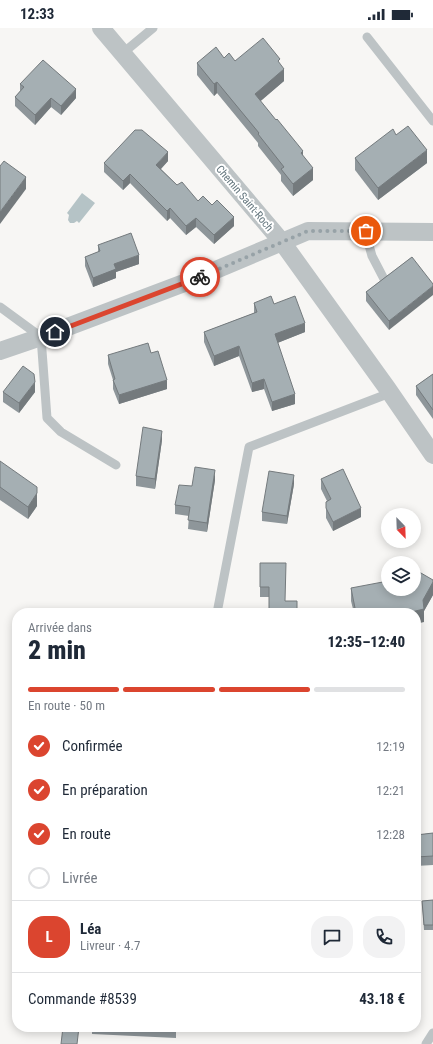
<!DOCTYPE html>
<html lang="fr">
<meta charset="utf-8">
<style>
:root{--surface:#fff;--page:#f2f2f3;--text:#1f2937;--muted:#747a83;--line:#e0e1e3;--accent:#db452f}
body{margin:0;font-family:"Roboto Condensed",sans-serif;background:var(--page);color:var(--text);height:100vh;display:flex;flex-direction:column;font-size:15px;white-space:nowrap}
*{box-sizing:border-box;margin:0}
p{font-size:13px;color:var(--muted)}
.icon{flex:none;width:22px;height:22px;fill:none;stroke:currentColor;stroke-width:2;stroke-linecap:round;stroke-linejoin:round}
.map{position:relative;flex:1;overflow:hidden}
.panel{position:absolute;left:12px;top:580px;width:409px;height:424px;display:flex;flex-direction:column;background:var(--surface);border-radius:16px;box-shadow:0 2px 10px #0003}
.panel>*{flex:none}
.needle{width:26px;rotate:157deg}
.fabs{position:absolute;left:381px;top:480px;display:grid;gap:8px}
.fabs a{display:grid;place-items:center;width:40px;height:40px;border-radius:50%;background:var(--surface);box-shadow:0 2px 10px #0003;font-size:20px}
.pin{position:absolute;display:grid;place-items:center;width:34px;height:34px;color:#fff;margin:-17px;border:2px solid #fff;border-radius:50%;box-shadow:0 1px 4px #0007}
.courier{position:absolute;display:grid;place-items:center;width:40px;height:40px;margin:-20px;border:3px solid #db452f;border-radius:50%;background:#fff;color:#222;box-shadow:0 1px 5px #0007}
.summary em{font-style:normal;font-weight:800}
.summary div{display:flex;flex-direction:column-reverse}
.summary{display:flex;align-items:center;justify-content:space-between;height:68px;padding:0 16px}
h1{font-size:26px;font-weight:800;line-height:30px}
.bar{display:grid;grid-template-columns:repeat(4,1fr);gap:6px 4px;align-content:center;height:48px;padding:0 16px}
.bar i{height:5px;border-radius:3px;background:var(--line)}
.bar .active{background:var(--accent)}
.bar p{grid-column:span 4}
.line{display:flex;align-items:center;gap:10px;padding:0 16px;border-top:1px solid var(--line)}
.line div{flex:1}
.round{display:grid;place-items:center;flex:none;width:42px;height:42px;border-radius:16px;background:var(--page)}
ol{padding:0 16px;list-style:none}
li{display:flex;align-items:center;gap:12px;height:44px}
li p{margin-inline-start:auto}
li .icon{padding:4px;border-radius:50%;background:var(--accent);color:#fff;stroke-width:4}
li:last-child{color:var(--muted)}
li i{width:22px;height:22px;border:2px solid var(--line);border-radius:50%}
.status{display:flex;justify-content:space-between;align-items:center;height:28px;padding:0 20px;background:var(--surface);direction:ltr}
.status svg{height:11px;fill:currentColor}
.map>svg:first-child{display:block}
.water{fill:#b5c3c6}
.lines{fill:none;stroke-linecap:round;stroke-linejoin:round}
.service{stroke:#bdc3c5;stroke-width:9}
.minor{stroke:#bdc3c5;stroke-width:18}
.wall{fill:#8e969a}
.shaded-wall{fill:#747a7d}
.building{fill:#a5afb3;stroke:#747a7d}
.done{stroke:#97a2a7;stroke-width:4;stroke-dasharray:0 7.2}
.route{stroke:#db452f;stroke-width:5}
.labels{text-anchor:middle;stroke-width:4;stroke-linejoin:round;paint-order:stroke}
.street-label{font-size:11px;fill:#63757d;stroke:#fff}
</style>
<div class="status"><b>12:33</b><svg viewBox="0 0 49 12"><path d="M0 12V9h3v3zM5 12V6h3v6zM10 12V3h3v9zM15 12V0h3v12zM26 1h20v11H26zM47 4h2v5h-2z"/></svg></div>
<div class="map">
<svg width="433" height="1016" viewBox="0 0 433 1016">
<rect width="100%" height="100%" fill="#f7f6f4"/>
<!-- water -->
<polygon class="water" points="82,165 95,175 79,195 77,193 74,195 70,195 68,192 69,187 67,185"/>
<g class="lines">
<!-- service -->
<g class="service">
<polyline points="367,9 433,93"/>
<polyline points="123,25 153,0"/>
<polyline points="365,203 372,228 384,251"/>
<polyline points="0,279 41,309 47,390 61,404 116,437"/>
<polyline points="217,585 249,419 390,365"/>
<polyline points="426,1016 433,1005"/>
</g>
<!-- minor -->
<g class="minor">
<polyline points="101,0 282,214 387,360 433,427"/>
<polyline points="0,323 41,309 192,252 308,203 433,204"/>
</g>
</g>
<!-- wall -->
<g class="wall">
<polygon points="224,30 235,33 280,36 284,53 260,73 303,129 313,152 293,168 281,153 281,147 258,118 258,115 217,65 214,68 197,47 197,35"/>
<polygon points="20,56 76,70 61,87 51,79 35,97 15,78 15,69 20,63"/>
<polygon points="355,130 427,135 378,172 355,142"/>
<polygon points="168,133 161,141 177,157 198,173 212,177 234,198 214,216 196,199 186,207 170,190 167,193 130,155 123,162 104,144 104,135"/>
<polygon points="98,217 139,236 116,244 116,250 93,259 85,238 85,229 98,224"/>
<polygon points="412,229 389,302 366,273 366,264"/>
<polygon points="254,275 274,276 305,304 277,315 295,376 272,383 264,361 252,364 239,328 214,338 204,314 204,304 254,285"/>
<polygon points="151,325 167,361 119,376 113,361 113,352 108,336 108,327"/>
<polygon points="433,346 433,391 416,367 416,358"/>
<polygon points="3,364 35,364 19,385 3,374"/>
<polygon points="162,412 155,461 136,458 136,448"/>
<polygon points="0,433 37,478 28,491 0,472"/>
<polygon points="321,451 361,489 333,503 326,490 326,474 327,473 321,461"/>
<polygon points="215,452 207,504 188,501 189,488 175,486 175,477 192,458"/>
<polygon points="294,456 287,496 262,493 262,484"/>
<polygon points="260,535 285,573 297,585 269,569 260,569"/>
<polygon points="433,552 433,567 424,583 424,594 416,585 354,585 351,573 351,560"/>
<polygon points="416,689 420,710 420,718 416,719"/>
<polygon points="433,805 433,837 416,838 416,807"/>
<polygon points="433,872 433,902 424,902 422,873"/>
<polygon points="92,999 176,999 176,1010 92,1006"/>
</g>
<!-- shaded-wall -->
<g class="shaded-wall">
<polygon points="284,41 284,53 255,78 255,66"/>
<polygon points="217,54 217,65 214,68 214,56"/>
<polygon points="76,61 76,70 61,87 61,78"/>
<polygon points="51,70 51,79 35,97 35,87"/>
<polygon points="427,122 427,135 378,172 378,160"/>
<polygon points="303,123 303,135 301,125"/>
<polygon points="168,124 168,133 156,146 156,137"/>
<polygon points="313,140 313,152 293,168 293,156"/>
<polygon points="130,146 130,155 123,162 123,153"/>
<polygon points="26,149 26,161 0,196 0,184"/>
<polygon points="170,180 170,190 167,193 167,183"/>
<polygon points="234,189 234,198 214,216 214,207"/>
<polygon points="196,190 196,199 186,207 186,198"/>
<polygon points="139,227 139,236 116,244 116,250 93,259 93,250 114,236"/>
<polygon points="433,258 433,267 389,302 389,293"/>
<polygon points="305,295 305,304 275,316 275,306"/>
<polygon points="239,318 239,328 214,338 214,328"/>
<polygon points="264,351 264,361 252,364 252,355"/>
<polygon points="167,352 167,361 119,376 119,367"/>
<polygon points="35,354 35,364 19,385 19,375"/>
<polygon points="295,366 295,376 272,383 272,374"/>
<polygon points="162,403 162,412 155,461 155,451"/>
<polygon points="215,442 215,452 207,504 207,495"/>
<polygon points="294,447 294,456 287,496 287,488"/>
<polygon points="37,465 37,478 28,491 28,479"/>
<polygon points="361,480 361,489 333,503 333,494"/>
<polygon points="433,554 433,567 424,583 424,594 416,596 416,585 407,585 423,572"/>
</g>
<!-- building -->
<g class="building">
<polygon points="263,10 280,31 278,33 284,41 255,66 276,92 277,91 303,123 301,125 313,140 293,156 281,141 284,139 258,106 259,105 217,54 214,56 197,35 216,19 224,30 229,25 235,33"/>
<polygon points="43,32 76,61 61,78 51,70 35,87 15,69 24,59 20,56"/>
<polygon points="408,98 427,122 378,160 355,130 393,101 396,107"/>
<polygon points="135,102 142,102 168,124 156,137 177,157 182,154 198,173 203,168 212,177 217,172 234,189 214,207 196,190 186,198 170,180 167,183 130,146 123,153 104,135"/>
<polygon points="4,133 26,149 0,184 0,138"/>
<polygon points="131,205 139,227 114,236 116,241 93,250 85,229 100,223 98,217"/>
<polygon points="412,229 433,256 433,258 389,293 366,264"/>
<polygon points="271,268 274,276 295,268 305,295 275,306 295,366 272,374 264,351 252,355 239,318 214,328 204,304 257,284 254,275"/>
<polygon points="148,315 151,325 158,323 167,352 119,367 113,352 115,351 108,327"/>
<polygon points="23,338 34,346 35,354 19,375 3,364"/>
<polygon points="433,346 433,382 416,358"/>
<polygon points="143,399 162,403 155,451 136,448"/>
<polygon points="0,433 37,459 37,465 28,479 0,459"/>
<polygon points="195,439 215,442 207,495 188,492 190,479 175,477 179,457 192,458"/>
<polygon points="343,441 361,480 333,494 326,480 326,474 331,471 321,451"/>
<polygon points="269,443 294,447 287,488 262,484"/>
<polygon points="260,535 286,535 285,573 297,573 297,585 269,585 269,559 260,559"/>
<polygon points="414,541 433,552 433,554 423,572 424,581 407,585 356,585 351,560 388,553 388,561 414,561"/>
<polygon points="416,689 420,710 416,711"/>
<polygon points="433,805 433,828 416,829 416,807"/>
<polygon points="433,872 433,897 424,897 422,873"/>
<polygon points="63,999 79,999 77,1016 61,1016"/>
<polygon points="148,999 176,999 176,1000"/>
</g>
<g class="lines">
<!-- done -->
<polyline class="done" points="200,249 308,203 366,203"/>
<!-- route -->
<polyline class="route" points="55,304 200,249"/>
</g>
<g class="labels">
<!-- street labels -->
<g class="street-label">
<text transform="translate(245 170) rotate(50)" y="4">Chemin Saint-Roch</text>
</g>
</g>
</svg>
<div class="fabs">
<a><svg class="needle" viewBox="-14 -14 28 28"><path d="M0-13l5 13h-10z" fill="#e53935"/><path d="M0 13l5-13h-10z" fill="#747a83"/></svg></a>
<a><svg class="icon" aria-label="layers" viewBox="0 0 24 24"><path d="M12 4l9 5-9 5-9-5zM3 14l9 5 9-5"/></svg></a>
</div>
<div class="pin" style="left:366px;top:203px;background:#ea580c"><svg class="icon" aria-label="bag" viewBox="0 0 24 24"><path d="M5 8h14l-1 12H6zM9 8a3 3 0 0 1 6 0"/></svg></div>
<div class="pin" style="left:55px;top:304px;background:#1f2937"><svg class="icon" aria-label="home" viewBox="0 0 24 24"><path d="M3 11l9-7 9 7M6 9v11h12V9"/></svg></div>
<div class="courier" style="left:200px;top:249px"><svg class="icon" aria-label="bike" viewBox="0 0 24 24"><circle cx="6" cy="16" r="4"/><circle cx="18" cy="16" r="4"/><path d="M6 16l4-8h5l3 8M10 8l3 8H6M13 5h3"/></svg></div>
<section class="panel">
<div class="summary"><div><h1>2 min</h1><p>Arrivée dans</p></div><em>12:35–12:40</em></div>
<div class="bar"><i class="active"></i><i class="active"></i><i class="active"></i><i></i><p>En route · 50 m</p></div>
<ol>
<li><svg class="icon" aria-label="check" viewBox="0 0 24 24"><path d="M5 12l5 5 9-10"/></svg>Confirmée<p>12:19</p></li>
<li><svg class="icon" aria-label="check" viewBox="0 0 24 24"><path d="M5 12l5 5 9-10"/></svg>En préparation<p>12:21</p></li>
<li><svg class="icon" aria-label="check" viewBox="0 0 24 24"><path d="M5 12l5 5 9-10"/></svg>En route<p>12:28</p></li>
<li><i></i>Livrée</li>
</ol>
<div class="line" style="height:72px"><b class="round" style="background:var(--accent);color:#fff">L</b><div><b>Léa</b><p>Livreur · 4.7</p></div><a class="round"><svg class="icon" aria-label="chat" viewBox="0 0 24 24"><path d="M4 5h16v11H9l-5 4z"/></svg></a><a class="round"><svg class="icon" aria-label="phone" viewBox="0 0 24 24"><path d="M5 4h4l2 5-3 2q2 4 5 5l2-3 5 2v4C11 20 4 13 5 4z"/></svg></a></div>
<div class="line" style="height:52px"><div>Commande #8539</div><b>43.18 €</b></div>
</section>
</div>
